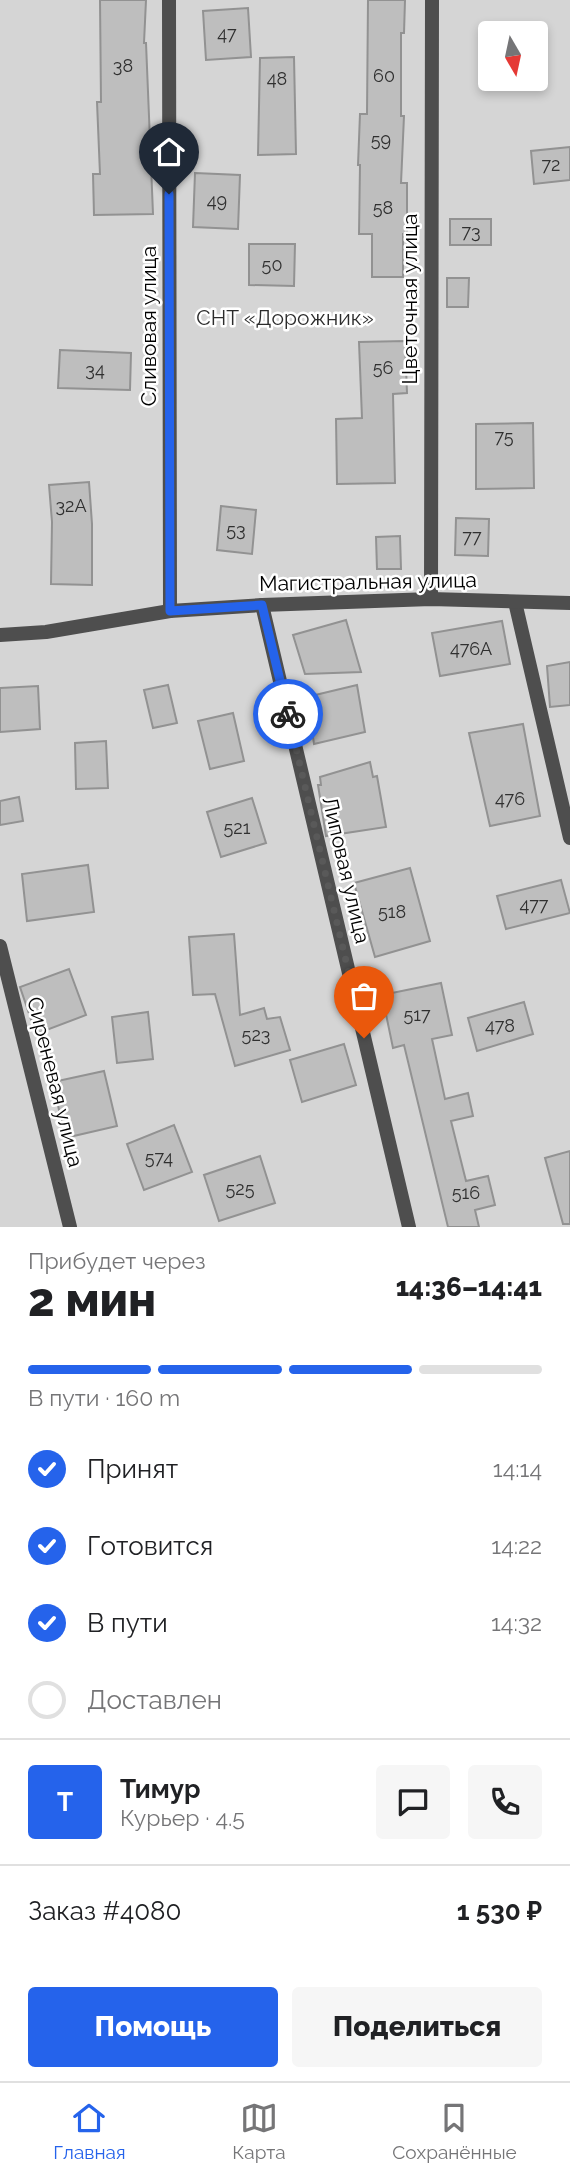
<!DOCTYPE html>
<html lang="ru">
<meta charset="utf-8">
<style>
:root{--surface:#fff;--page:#f6f6f6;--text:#202124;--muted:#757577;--line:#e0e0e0;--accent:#2563eb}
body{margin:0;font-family:Raleway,sans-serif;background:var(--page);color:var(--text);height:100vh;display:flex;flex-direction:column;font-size:26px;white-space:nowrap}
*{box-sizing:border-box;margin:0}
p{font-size:23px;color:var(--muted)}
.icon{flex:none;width:38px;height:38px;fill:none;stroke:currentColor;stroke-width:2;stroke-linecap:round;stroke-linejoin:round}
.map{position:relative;height:1227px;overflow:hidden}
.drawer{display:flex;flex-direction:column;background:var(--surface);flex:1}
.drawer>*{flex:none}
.needle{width:46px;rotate:171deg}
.buttons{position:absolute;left:478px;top:21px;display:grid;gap:14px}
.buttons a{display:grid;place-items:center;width:70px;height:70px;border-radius:7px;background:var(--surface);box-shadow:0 4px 10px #0003;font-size:35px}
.pin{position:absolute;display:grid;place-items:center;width:60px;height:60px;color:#fff;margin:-72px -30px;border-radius:50% 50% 50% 0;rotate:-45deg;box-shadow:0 0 7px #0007}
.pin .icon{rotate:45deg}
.courier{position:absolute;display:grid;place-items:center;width:70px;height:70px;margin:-35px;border:5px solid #2563eb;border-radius:50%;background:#fff;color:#222;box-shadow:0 2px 9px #0007}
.head em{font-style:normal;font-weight:800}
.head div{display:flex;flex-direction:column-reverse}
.head{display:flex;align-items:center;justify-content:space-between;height:119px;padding:0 28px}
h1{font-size:46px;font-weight:800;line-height:52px}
.bar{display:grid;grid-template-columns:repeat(4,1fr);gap:10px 7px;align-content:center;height:84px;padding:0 28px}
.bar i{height:9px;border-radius:5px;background:var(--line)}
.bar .current{background:var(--accent)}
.bar p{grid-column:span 4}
.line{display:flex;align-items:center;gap:18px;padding:0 28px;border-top:2px solid var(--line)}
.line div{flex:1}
.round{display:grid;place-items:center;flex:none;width:74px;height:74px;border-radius:7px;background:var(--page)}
ol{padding:0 28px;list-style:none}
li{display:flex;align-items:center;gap:21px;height:77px}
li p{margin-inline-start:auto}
li .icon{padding:7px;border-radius:50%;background:var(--accent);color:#fff;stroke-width:4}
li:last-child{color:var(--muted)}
li i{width:38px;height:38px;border:4px solid var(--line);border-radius:50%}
.action{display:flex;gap:14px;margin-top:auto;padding:14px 28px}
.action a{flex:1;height:80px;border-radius:7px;background:var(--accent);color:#fff;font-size:28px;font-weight:800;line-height:80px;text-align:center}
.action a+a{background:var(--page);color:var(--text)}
.tab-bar{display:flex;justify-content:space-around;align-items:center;height:98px;border-top:2px solid var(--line);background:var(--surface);font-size:19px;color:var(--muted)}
.tab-bar a{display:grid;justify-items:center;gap:4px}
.tab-bar .current{color:var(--accent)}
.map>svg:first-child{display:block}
.green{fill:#d5d5d5;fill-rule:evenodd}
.building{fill:#bebebe;stroke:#929292;stroke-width:2}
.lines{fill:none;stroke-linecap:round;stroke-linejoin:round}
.street{stroke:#4e4e4e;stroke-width:14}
.done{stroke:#595959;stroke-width:7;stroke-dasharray:0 12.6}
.route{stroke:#2563eb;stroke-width:9}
.labels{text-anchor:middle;stroke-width:5;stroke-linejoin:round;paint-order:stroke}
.number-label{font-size:18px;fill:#303030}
.street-label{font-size:21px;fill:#000;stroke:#fff}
.park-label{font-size:21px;fill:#2c2c2c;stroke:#fff}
</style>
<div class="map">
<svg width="570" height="1227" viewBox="0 0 570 1227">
<rect width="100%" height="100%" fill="#fff"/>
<!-- green -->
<path class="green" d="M0 0H570V1227H0ZM490 33H536V79H490Z"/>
<!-- building -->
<g class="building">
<polygon points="100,0 146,0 144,43 146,43 153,214 94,215 93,174 100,174 97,102 101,102"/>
<polygon points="368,0 405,0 404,33 401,33 401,116 404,116 401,183 407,183 407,234 403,234 403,277 372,277 372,234 359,234 360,165 358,165 360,114 367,114"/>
<polygon points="248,8 251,57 206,60 203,11"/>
<polygon points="294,57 296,154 258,155 260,58"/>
<polygon points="570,147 570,180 534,184 531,151"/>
<polygon points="195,173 240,175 238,229 193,227"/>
<rect x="450" y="219" width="41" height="26"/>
<polygon points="249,244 295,244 294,286 249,285"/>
<polygon points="447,278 469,278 468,307 447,307"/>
<polygon points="405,341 407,393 393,394 395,483 337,484 336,419 362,418 359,342"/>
<polygon points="60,350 131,353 130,390 58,388"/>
<polygon points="533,423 534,488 476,489 476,424"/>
<polygon points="89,482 92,524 92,585 51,584 52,522 49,485"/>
<polygon points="221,506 256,510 252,554 217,550"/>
<polygon points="456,518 489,519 488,556 455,555"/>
<polygon points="400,536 401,569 377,569 376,537"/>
<polygon points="346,620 361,672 305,674 293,635"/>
<polygon points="502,621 510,664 440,676 432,633"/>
<polygon points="570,662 570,705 550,707 547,666"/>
<polygon points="168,685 177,723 153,728 144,690"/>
<polygon points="357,685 365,732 314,744 310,716 317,715 311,696"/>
<polygon points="38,686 40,729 0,732 0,688"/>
<polygon points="233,713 244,761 210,769 198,721"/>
<polygon points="523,724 540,816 490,826 469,733"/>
<polygon points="106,741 108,788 76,789 75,743"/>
<polygon points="370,762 373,777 377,776 386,827 326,836 318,785 321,785 320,777"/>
<polygon points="19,797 23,821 0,825 0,801"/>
<polygon points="252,798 266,843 221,857 207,812"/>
<polygon points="88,865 94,912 27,921 22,874"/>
<polygon points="410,868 430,941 375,957 354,883"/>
<polygon points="561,880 570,913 506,929 497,896"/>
<polygon points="234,934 240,1015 264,1008 267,1019 280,1017 290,1050 235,1066 215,994 193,995 189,937"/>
<polygon points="69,969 86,1015 36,1034 20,987"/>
<polygon points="441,983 452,1035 432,1039 445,1099 468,1093 473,1116 451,1121 466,1181 488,1176 495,1205 475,1210 479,1227 448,1227 404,1045 393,1048 382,995"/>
<polygon points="524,1002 533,1034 477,1051 468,1018"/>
<polygon points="148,1012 153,1059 117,1063 112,1017"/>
<polygon points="344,1044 356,1085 302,1102 290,1060"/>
<polygon points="104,1071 117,1126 65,1138 53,1082"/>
<polygon points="174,1125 192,1172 144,1190 127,1144"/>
<polygon points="570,1151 570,1224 563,1224 545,1158"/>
<polygon points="260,1156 275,1203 219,1221 204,1175"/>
</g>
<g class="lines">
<!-- street -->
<g class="street">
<polyline points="169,0 170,611"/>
<polyline points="431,599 432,0"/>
<polyline points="515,602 570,838"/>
<polyline points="262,605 409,1227"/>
<polyline points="0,635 46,632 170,611 262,605 431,599 570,603"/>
<polyline points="0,946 70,1227"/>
</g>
</g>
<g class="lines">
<!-- done -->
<polyline class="done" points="288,714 364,1038"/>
<!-- route -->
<polyline class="route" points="169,194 170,611 262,605 288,714"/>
</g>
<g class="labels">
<!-- number labels -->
<g class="number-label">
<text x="227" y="40">47</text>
<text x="123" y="72">38</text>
<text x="384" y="82">60</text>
<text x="277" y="85">48</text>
<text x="381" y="146">59</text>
<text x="551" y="171">72</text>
<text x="217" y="207">49</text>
<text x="383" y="214">58</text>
<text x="471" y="238">73</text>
<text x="272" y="271">50</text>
<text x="383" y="374">56</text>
<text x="95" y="376">34</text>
<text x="504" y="443">75</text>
<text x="71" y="512">32А</text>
<text x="236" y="536">53</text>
<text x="472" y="543">77</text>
<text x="471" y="655">476А</text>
<text x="510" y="805">476</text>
<text x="237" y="834">521</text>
<text x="534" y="911">477</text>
<text x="392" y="918">518</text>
<text x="417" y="1021">517</text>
<text x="500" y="1032">478</text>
<text x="256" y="1041">523</text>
<text x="159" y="1164">574</text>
<text x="240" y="1195">525</text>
<text x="466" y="1199">516</text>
</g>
<!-- street labels -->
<g class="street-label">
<text transform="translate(410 299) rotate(-90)" y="7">Цветочная улица</text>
<text transform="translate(149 326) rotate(-90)" y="7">Сливовая улица</text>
<text transform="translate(368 582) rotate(-1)" y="7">Магистральная улица</text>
<text transform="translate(346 870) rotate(77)" y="7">Липовая улица</text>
<text transform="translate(55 1082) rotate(76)" y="7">Сиреневая улица</text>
</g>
<!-- park labels -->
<g class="park-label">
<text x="285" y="325">СНТ «Дорожник»</text>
</g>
</g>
</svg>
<div class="buttons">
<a><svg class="needle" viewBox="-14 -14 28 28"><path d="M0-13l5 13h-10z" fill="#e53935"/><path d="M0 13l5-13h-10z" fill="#757577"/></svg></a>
</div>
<div class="pin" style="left:364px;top:1038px;background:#ea580c"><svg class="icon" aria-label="bag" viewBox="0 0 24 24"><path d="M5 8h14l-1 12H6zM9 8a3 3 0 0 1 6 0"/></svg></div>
<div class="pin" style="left:169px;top:194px;background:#1f2937"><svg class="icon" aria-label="home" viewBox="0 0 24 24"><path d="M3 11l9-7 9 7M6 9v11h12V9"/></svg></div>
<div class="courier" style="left:288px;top:714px"><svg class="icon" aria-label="bike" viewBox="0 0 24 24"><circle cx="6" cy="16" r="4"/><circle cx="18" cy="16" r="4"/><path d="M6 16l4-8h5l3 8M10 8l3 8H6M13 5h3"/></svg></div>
</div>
<section class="drawer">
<div class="head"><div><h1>2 мин</h1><p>Прибудет через</p></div><em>14:36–14:41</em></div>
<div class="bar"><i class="current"></i><i class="current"></i><i class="current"></i><i></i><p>В пути · 160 m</p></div>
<ol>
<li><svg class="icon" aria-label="check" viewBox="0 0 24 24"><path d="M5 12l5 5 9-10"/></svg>Принят<p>14:14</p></li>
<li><svg class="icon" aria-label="check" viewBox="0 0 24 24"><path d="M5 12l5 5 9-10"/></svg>Готовится<p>14:22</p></li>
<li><svg class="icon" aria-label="check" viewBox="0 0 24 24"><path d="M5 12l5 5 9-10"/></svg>В пути<p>14:32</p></li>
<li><i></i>Доставлен</li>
</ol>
<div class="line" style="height:126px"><b class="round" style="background:var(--accent);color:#fff">Т</b><div><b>Тимур</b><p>Курьер · 4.5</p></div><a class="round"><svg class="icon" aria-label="chat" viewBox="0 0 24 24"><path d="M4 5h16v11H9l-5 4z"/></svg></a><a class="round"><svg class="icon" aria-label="phone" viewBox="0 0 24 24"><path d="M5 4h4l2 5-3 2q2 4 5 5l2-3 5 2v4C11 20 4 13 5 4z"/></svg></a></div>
<div class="line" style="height:91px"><div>Заказ #4080</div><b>1 530 ₽</b></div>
<div class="action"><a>Помощь</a><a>Поделиться</a></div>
</section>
<nav class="tab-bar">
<a class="current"><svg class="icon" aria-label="home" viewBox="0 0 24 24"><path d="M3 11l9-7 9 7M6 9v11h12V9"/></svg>Главная</a>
<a><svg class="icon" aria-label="map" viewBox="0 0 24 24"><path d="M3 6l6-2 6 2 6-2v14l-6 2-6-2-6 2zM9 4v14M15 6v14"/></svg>Карта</a>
<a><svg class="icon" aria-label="saved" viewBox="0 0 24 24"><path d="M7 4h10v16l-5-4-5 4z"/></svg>Сохранённые</a>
</nav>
